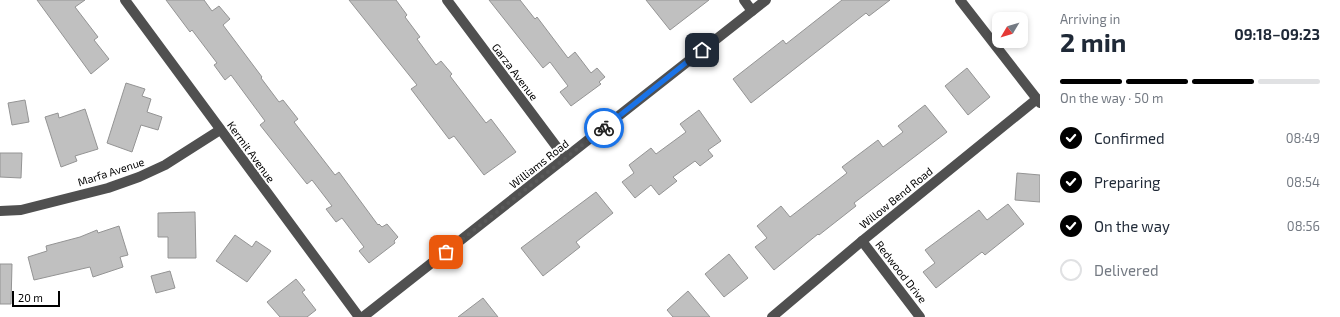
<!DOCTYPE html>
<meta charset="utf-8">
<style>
:root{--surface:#fff;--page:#f6f6f7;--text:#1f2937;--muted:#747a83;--line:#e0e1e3;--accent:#000}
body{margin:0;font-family:"Exo 2",sans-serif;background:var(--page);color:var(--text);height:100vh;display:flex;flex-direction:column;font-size:15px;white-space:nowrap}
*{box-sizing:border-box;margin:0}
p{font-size:13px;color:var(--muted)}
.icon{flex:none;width:22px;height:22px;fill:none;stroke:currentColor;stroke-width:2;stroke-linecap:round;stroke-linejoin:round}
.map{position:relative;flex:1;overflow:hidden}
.drawer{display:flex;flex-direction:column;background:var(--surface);width:300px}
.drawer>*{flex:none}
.needle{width:26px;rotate:232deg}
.buttons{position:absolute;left:992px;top:12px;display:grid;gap:8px}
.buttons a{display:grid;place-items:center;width:36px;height:36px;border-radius:8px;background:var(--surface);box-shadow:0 2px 6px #0003;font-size:20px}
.scale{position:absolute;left:12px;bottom:10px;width:48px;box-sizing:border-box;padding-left:4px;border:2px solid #000;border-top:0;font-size:11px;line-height:14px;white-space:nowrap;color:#000;-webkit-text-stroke:3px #fff;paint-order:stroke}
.pin{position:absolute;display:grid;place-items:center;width:34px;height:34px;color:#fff;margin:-17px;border-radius:8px;box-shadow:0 2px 6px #0006}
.courier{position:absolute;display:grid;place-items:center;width:40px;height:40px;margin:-20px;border:3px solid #1a73e8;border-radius:50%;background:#fff;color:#222;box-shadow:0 1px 5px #0007}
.overview em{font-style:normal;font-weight:700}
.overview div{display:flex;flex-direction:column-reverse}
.overview{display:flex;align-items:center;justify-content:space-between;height:68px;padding:0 20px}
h1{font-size:26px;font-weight:700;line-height:30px}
.bar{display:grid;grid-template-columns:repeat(4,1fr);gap:6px 4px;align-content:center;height:48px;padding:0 20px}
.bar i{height:5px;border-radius:3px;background:var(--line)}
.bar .on{background:var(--accent)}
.bar p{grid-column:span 4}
ol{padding:0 20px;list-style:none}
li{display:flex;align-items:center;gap:12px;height:44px}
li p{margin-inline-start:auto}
li .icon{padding:4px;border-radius:50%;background:var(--accent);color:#fff;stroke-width:4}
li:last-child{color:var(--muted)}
li i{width:22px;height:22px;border:2px solid var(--line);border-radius:50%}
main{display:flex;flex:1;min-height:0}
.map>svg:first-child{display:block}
.building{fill:#c0c0c0;stroke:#949494}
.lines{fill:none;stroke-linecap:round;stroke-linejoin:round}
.minor{stroke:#505050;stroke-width:10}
.done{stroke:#595959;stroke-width:4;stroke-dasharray:0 7.2}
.route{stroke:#1a73e8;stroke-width:5}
.labels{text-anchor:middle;stroke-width:4;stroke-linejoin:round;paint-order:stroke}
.street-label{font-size:11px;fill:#000;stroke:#fff}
</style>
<main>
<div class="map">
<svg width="1040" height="317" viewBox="0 0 1040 317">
<rect width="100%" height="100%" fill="#fff"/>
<!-- building -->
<g class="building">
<polygon points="37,0 85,0 75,7 98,37 94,40 109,59 91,74"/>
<polygon points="166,0 204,0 212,11 219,6 230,19 223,25 262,77 261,78 279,102 283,100 298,119 294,122 335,175 339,172 378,225 379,224 382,227 387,224 398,237 394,241 395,243 369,263 359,251 364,247 342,218 336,222 326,209 332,206 312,180 307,184 260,125 265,121 231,75 225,80 214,65 217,63 192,30 190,32"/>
<polygon points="349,0 396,0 407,15 405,17 420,37 417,39 436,65 441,61 452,74 450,76 486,123 491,119 516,152 484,175 454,136 449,139 411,89 417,85"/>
<polygon points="489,0 520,0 535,19 537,17 568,58 575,52 591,73 597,68 605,77 599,82 601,84 571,106 560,92 568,86 550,62 543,68"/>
<polygon points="646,0 709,0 670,30"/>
<polygon points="842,0 890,0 869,16 866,13 751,103 733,79 783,40 786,44"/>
<polygon points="967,68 990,97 968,115 945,86"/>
<polygon points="126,83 145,89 142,96 151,99 147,112 162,117 158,130 141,125 132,152 107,143"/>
<polygon points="25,100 29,122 12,125 8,103"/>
<polygon points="925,105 947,132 854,203 856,206 819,235 818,234 774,270 755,247 767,238 757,226 781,206 790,217 847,173 842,167 878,140 883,147 903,132 898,126"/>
<polygon points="85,109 98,149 75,156 77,161 61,167 45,117 58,113 59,118"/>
<polygon points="699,110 721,141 708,150 713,156 700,166 695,161 673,177 677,181 659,195 651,185 635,198 622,182 634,173 629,165 651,148 656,154 686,132 680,124"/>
<polygon points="0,153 22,153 21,178 0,177"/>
<polygon points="1017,173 1040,175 1040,202 1015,200"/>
<polygon points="596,192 613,213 576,242 580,247 543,276 521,248"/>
<polygon points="1008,204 1024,224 985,255 982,252 936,288 923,272 935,263 925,250 979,210 987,220"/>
<polygon points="195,212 196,258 168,258 168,237 158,237 158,213"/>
<polygon points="119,226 128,255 120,257 123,267 93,277 90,267 34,280 28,257 47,251 46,246 80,237 97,230 98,233"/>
<polygon points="235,235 252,247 256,241 271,251 247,282 216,261"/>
<polygon points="729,254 748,278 724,297 705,274"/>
<polygon points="0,264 12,264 11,304 0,304"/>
<polygon points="170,271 175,288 156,293 151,276"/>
<polygon points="296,279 305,290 302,292 316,310 307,317 280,317 267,302"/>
<polygon points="688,291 710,317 673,317 667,310"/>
<polygon points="483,298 498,317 458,317"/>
</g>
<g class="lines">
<!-- minor -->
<g class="minor">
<polyline points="125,0 359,317"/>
<polyline points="447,0 565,158"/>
<polyline points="744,0 752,11"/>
<polyline points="960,0 1040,103"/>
<polyline points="0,211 21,210 108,188 139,177 165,165 220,130"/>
<polyline points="862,241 920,317"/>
<polyline points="363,317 766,0"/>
<polyline points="772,317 862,241 1037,99"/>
</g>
</g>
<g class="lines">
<!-- done -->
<polyline class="done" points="446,252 604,128"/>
<!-- route -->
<polyline class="route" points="604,128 702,50"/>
</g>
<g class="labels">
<!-- street labels -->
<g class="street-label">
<text transform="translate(515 72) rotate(53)" y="4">Garza Avenue</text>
<text transform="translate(251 152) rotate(54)" y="4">Kermit Avenue</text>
<text transform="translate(539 164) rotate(-38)" y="4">Williams Road</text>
<text transform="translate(111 172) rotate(-18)" y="4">Marfa Avenue</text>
<text transform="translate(896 198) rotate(-39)" y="4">Willow Bend Road</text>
<text transform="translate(901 272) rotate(52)" y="4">Redwood Drive</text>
</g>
</g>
</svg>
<div class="buttons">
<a><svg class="needle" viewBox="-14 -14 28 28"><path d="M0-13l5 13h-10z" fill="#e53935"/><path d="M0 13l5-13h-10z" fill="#747a83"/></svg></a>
</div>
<div class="scale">20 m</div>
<div class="pin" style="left:446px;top:252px;background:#ea580c"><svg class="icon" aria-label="bag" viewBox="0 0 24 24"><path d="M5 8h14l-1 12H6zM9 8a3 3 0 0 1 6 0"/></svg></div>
<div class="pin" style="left:702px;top:50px;background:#1f2937"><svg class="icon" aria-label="home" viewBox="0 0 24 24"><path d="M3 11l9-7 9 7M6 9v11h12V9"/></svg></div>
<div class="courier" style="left:604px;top:128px"><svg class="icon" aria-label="bike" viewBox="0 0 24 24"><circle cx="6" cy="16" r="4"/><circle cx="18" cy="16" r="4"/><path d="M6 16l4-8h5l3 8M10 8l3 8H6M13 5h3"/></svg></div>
</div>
<section class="drawer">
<div class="overview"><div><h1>2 min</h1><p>Arriving in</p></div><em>09:18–09:23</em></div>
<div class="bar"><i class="on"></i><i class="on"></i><i class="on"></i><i></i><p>On the way · 50 m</p></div>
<ol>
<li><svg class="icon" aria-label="check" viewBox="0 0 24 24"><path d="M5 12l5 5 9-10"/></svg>Confirmed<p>08:49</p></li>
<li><svg class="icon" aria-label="check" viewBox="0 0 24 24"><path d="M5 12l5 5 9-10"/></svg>Preparing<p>08:54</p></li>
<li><svg class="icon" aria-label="check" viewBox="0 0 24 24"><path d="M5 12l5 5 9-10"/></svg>On the way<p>08:56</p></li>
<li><i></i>Delivered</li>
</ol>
</section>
</main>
